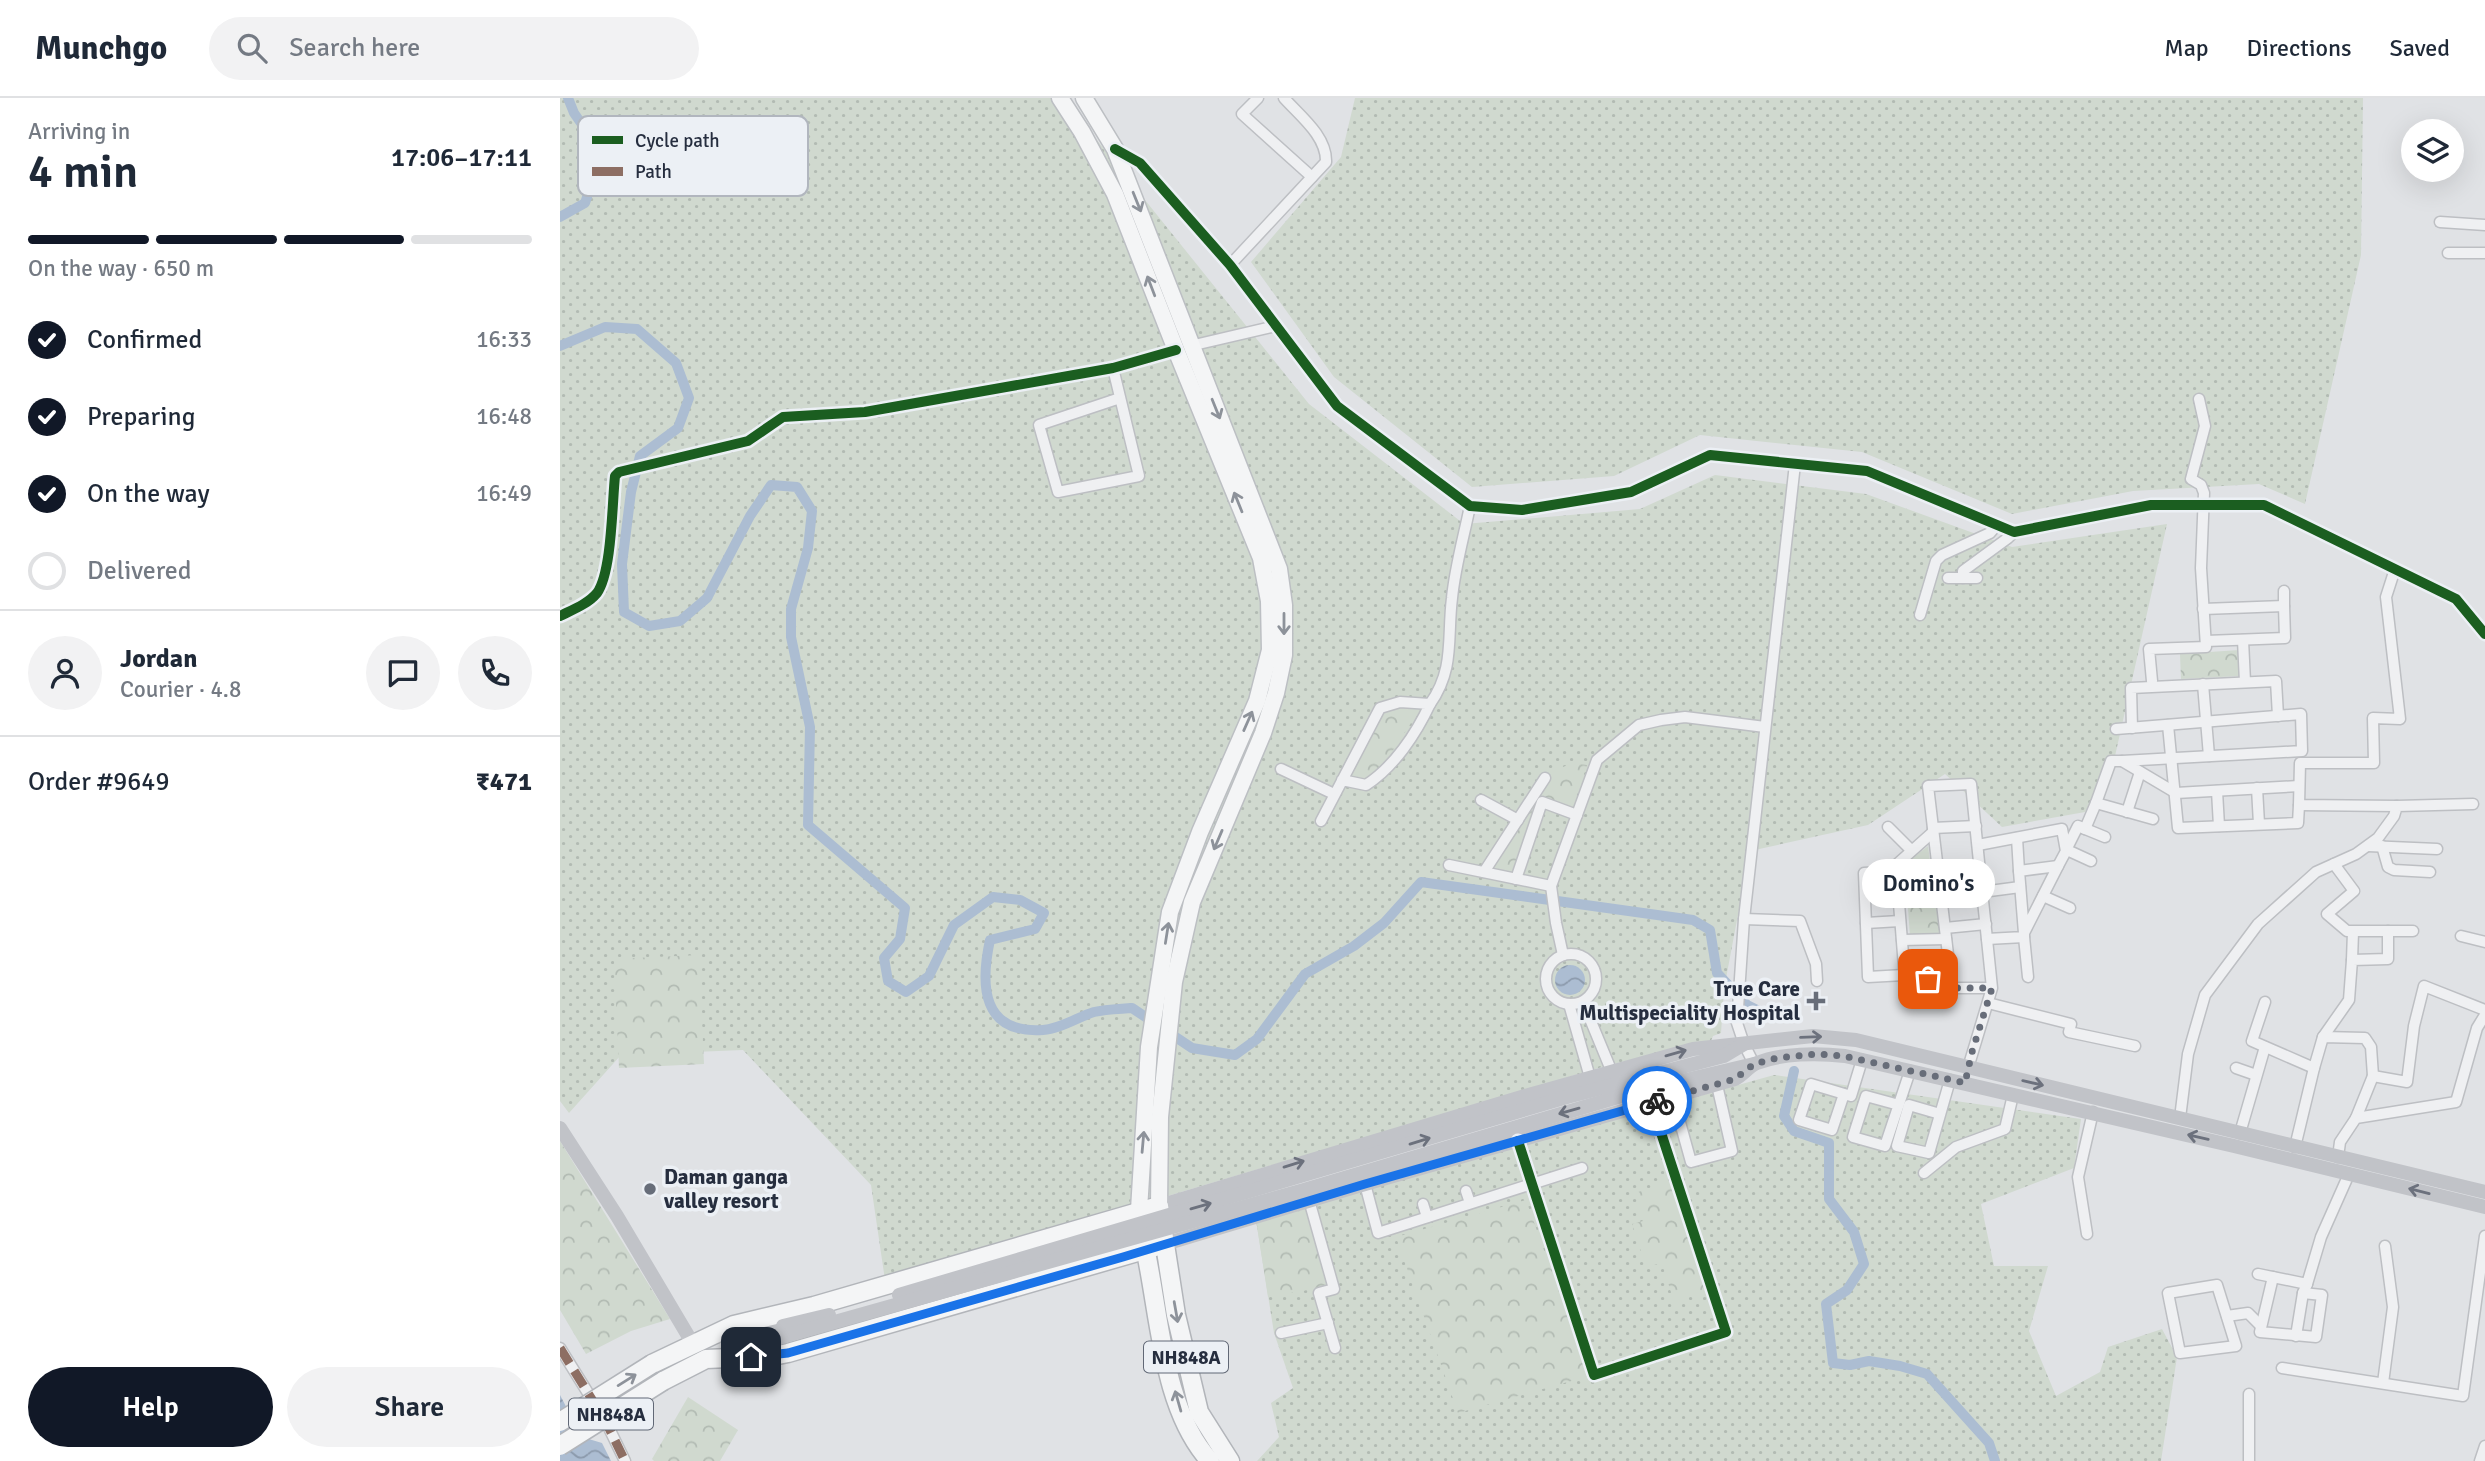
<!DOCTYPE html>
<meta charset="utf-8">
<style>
:root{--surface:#fff;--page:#f2f2f3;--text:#1f2937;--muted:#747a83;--line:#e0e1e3;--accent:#111827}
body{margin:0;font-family:Signika,sans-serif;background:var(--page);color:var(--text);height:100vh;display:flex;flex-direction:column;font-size:26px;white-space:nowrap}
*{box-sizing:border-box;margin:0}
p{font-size:23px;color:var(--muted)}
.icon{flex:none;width:38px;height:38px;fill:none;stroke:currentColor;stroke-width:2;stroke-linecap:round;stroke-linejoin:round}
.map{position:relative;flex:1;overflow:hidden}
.sheet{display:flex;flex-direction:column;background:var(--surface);width:560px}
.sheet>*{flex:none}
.buttons{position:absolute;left:1841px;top:21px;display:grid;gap:14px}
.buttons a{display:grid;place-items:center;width:63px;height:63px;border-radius:50%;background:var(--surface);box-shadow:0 7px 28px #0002;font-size:35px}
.pin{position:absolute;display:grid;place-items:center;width:60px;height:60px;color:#fff;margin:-30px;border-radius:14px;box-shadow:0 4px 10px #0006}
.courier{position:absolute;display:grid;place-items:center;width:70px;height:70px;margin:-35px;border:5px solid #1a73e8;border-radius:50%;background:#fff;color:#222;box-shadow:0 2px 9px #0007}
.bubble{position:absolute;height:49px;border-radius:24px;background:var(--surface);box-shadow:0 7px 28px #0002;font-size:23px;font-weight:600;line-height:49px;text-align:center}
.summary em{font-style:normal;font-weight:600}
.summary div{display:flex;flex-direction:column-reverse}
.summary{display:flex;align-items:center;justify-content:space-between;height:119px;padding:0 28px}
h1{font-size:46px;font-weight:600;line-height:52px}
.bar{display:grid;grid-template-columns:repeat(4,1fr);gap:10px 7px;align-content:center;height:84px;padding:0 28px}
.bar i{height:9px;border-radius:5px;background:var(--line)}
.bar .selected{background:var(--accent)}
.bar p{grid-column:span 4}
.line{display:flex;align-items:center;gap:18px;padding:0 28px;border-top:2px solid var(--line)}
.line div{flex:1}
.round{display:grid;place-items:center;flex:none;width:74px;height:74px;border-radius:37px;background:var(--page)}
ol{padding:0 28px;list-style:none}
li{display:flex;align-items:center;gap:21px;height:77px}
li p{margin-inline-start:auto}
li .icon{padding:7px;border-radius:50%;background:var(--accent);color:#fff;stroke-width:4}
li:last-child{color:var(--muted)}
li i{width:38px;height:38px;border:4px solid var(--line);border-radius:50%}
.cta{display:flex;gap:14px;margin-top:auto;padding:14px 28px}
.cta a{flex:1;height:80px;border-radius:42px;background:var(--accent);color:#fff;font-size:28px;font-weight:600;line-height:80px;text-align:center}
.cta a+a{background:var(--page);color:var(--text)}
header{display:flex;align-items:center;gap:42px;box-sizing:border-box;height:98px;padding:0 35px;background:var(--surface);border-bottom:2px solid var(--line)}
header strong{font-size:33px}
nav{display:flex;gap:38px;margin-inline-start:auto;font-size:24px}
.search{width:490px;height:63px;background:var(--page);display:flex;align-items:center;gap:18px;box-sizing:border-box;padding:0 24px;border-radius:38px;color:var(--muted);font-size:26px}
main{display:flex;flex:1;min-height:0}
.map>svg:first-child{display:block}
.grass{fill:url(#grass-dots)}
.forest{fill:url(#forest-crowns)}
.water{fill:url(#water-waves)}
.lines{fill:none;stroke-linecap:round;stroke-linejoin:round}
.canal{stroke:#acbdd2;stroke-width:10}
.street-casing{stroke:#bdbfc3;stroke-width:13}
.primary-casing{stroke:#bcbfc3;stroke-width:19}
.highway-casing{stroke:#b2b5ba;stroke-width:21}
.street{stroke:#eff0f2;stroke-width:10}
.secondary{stroke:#c1c3c8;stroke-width:14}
.primary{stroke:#f4f5f6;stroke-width:16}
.highway{stroke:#f4f5f6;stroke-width:18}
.highway-bridge-casing{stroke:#b2b5ba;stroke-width:21;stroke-linecap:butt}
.secondary-bridge{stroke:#c1c3c8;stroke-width:14}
.highway-bridge{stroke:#f4f5f6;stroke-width:18}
.quiet{stroke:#8d6e63;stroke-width:9;stroke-dasharray:18 9;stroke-linecap:butt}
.cycleway-casing{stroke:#ecf0f5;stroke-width:15}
.cycleway{stroke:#1b5e20;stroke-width:10}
.oneway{stroke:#8d929a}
.oneway2{stroke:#6c717d}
.done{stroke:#676d79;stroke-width:7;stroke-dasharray:0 12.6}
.route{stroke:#1a73e8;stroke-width:9}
.poi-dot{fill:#676d79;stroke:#ecf0f5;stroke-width:2.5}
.labels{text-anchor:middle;stroke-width:7;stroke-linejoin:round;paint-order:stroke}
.shield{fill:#ecf0f5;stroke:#616876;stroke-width:2}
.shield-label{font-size:19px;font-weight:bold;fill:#262e3f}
.poi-label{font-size:21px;font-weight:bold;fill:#262e3f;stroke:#ecf0f5;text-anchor:end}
.key{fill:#ecf0f5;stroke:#b1b6be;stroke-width:2}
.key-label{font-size:19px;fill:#262e3f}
</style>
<header>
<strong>Munchgo</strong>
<div class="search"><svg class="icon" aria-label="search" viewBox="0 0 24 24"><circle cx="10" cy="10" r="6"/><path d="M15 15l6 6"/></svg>Search here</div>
<nav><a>Map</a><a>Directions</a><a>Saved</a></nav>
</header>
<main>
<section class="sheet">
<div class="summary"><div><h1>4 min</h1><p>Arriving in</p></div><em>17:06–17:11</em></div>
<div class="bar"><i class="selected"></i><i class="selected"></i><i class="selected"></i><i></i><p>On the way · 650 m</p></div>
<ol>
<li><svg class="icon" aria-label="check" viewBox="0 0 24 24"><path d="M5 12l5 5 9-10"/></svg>Confirmed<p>16:33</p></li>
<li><svg class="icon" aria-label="check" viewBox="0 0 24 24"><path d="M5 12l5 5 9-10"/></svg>Preparing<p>16:48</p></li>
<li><svg class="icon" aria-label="check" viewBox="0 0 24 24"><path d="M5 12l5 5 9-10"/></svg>On the way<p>16:49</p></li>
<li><i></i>Delivered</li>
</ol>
<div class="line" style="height:126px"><a class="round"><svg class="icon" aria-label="person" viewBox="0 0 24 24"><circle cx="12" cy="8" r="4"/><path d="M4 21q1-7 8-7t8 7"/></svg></a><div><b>Jordan</b><p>Courier · 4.8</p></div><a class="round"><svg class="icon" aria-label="chat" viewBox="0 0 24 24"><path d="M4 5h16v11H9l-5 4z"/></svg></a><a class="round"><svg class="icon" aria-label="phone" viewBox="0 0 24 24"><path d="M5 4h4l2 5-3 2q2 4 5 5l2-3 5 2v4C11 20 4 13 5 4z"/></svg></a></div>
<div class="line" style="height:91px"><div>Order #9649</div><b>₹471</b></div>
<div class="cta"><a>Help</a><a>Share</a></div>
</section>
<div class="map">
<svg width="1925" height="1363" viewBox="0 0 1925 1363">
<defs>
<pattern id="grass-dots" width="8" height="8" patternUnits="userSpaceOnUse" patternTransform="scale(1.75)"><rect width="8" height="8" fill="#d0d9cf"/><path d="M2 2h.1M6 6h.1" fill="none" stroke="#b2bbb3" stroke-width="1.8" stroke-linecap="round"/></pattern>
<pattern id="forest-crowns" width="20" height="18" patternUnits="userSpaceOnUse" patternTransform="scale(1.75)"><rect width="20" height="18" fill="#d0d9cf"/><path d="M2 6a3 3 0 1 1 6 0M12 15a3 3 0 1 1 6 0" fill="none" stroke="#b2bbb3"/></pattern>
<pattern id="water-waves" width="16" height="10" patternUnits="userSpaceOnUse" patternTransform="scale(1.75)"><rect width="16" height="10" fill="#acbdd2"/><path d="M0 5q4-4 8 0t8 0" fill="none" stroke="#8c9aac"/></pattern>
</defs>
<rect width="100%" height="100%" fill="#e0e2e5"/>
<!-- grass -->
<g class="grass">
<polygon points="0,0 503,0 749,306 904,426 1080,411 1155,377 1306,396 1452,449 1607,426 1553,667 1525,714 1442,729 1385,676 1308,727 1190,753 1164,891 1161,935 1153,938 1151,943 1049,967 325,1182 311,1087 183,952 61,957 9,1015 0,1003"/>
<polygon points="795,0 1803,0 1801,157 1745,406 1699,386 1573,393 1452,416 1302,354 1140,337 1054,378 912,389 774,279 691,164 781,59"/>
<polygon points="1214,977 1521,1021 1514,1070 1421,1106 1434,1168 1488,1168 1469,1233 1496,1298 1540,1274 1548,1249 1602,1231 1617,1259 1601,1363 697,1363 719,1339 711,1305 733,1290 714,1235 696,1122"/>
</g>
<!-- forest -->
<g class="forest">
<polygon points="1679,552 1680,578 1621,581 1620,556"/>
<polygon points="847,608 861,610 821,670 804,680 796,675 794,667 820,619 826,612"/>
<path d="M1020 666 1027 667 1013 708 981 700C991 678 995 666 1020 666Z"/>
<polygon points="973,707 976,707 956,774 933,769"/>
<polygon points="1368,748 1380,836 1350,839 1345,766"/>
<polygon points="139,857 144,966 59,970 54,861"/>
<polygon points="0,1043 110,1221 71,1233 26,1256 0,1212"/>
<polygon points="1113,1083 1148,1193 1114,1204 1102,1165 1086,1169 1072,1126 1083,1123 1075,1095"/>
<polygon points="966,1102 1029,1278 898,1315 836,1139"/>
<polygon points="746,1108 775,1187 708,1199 696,1122"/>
<polygon points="128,1299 178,1332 160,1363 94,1363 92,1361"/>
</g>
<!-- water -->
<g class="water">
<circle cx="1010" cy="882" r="15"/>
<polygon points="0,1297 22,1339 42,1345 51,1363 0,1363"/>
</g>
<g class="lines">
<!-- canal -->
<g class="canal">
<polyline points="0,119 25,105 42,55 14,15 8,0"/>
<path d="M0 248 45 229 77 231 116 265 129 300 118 330 80 358 71 394 62 466 64 514 89 528 120 523 147 500 190 418 211 387 237 389 252 413 248 450 231 511V539L250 629 248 727 345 810 340 841 324 860 328 883 346 894 369 878 394 827 433 799 460 802 484 815 475 831 430 842C420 888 422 936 483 932 500 931 518 919 534 914 546 911 560 911 572 910L632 950 675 957 697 941 745 876 794 848 824 825 861 784 1133 822 1150 832 1157 875 1187 907 1213 920"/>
<polyline points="1234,973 1224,1018 1234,1033 1269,1045 1269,1101 1294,1134 1304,1166 1287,1192 1266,1206 1273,1265 1290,1267 1309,1263 1340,1268 1367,1276 1429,1345 1435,1363"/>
</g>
<defs>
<g id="street">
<polyline points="698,0 682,16 752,79"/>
<polyline points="556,52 580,65 670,167 777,308 910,408 962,412 1071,394 1150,357 1307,373 1454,434 1591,407 1704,407 1896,501 1925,536"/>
<polyline points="1880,124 1925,127"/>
<polyline points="1888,155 1925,155"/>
<path d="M670 167 766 64C767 38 739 17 724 0"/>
<polyline points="630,248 716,228"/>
<polyline points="553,270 579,378 498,394 479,327 560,300"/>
<polyline points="1835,471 1826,499 1840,621 1813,620 1814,665 1740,665 1739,707 1837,708"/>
<polyline points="1388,480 1403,480"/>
<polyline points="1417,480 1403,480 1403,473 1448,440 1454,434"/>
<polyline points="1724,493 1724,508"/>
<polyline points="1643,511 1724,508 1725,540 1646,543"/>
<polyline points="1360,517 1376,463 1382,457 1430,435 1437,427"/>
<polyline points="1683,542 1685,584"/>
<polyline points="1592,583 1589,551 1646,549 1641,470 1644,395 1641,387 1631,381 1645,328 1639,301"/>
<polyline points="1643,586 1649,658"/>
<path d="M870 606C895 571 887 540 892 500 895 469 904 438 910 408"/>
<polyline points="1608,627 1618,730 1738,725 1739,707"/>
<polyline points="1572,630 1571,590 1716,583 1718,618"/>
<polyline points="1556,631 1741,616 1742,653 1562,663 1616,695 1739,688"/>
<polyline points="1562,663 1551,663 1536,705 1593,721"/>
<polyline points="721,671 774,696"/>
<polyline points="1697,690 1699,726"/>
<polyline points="1657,693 1659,728"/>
<polyline points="921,702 958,722"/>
<polyline points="1567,714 1580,674"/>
<path d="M761 723 820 610 840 604 870 606C856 636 834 669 806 687L782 682"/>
<polyline points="1328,729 1351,752"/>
<polyline points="1373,730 1416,728"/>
<polyline points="1525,731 1536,705"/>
<polyline points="1373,734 1336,767 1345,882 1391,880"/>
<polyline points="1457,740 1459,773"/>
<polyline points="1418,747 1502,731 1506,753 1498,768"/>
<polyline points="1808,748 1877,751"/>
<polyline points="1822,748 1828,769 1834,772 1870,774"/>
<polyline points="1506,752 1518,728 1545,739"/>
<polyline points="1507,752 1531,763"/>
<polyline points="889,767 991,788"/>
<polyline points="1337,773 1304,775 1308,879 1344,877"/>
<polyline points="924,774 985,680"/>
<polyline points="956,781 982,704 1017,717"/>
<polyline points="1379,781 1421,777"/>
<polyline points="1422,794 1460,789"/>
<polyline points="1483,798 1510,810"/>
<polyline points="1184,821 1240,823 1256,866 1257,883"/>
<polyline points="1306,825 1340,823"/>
<polyline points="1385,830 1426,826"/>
<polyline points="1828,833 1853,833"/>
<polyline points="1901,838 1925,844"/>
<polyline points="1464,839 1468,879"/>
<polyline points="1427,841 1464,839 1464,835 1459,773 1498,768 1464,835"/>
<polyline points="1342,842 1386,841"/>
<circle cx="1011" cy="881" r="25"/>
<polyline points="1003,857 996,825 991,788 1037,662 1079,627 1101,622 1125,619 1205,629"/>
<polyline points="1792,862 1793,834"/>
<polyline points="1023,904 1049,967 1051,978"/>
<polyline points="1705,904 1692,943 1754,970 1763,939 1805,940 1811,949 1813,978"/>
<polyline points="1428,905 1511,926 1509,934 1575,948"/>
<polyline points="1009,906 1031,983"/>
<polyline points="1763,939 1789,902 1792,862 1828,861 1828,833 1787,833 1767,816 1794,793 1774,766"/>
<polyline points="1194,966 1184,946 1177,925 1184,821 1235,366"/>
<polyline points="1408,970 1432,890 1411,686 1368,688 1392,890 1432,890"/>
<polyline points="1676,970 1696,977"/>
<polyline points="1284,996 1272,1032 1239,1022 1251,986 1291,998 1302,962"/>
<polyline points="1113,999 1131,1064 1172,1053 1157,987"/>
<polyline points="1339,1007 1306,998 1293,1039 1325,1048 1350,973"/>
<polyline points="1380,1016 1349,1007 1337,1048 1369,1055 1390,982"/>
<polyline points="1620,1020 1628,956 1645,897 1698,826 1756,774 1796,756 1818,740 1834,718 1837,708 1913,706"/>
<polyline points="1796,1020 1813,978 1847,984 1854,928 1864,888 1925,912"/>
<polyline points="1680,1035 1705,949"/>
<polyline points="958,1043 1034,1277 1166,1234 1091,1004"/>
<polyline points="1735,1049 1754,970"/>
<polyline points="1778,1059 1780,1044 1796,1020 1896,1004 1917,930 1925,917"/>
<polyline points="1364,1075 1396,1049 1445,1031 1453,997"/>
<polyline points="805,1086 818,1135 1022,1070"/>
<polyline points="906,1093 910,1105"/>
<polyline points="749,1102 774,1191 759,1195 775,1250"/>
<polyline points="863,1106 867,1119"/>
<polyline points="1527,1136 1518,1079 1533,1014"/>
<polyline points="1698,1176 1747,1186 1761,1139 1789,1076"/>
<polyline points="1713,1179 1700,1234 1756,1239 1762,1197 1743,1195 1747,1186"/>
<polygon points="1657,1187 1676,1248 1620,1255 1608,1195"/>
<polyline points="1667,1218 1688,1215 1700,1227"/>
<polyline points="721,1235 768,1225"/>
<polyline points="1736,1238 1743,1195"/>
<polyline points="0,1250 46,1324 65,1363"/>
<polyline points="1722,1270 1903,1298 1925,1138"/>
<polyline points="1823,1285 1833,1209 1825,1148"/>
<polyline points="1689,1363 1689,1296"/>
<polyline points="1920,1363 1925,1348"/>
</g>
<g id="primary">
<polyline points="500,0 522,34 555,96 616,252 701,460 709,503 710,552 697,603 640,734 610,814 589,949 579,1112"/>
<polyline points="524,0 555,51 719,471 724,507 724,557 716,595 703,635 632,804 614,884 600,1019 599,1108"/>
</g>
<g id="highway">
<path d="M583 1141C600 1210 600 1308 650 1363"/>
<polyline points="92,1266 174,1227 254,1208 599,1108 616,1217 639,1314 670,1363"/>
<polyline points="103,1283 146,1261 213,1258 228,1255 605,1146"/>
</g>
</defs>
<!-- street casing -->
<use href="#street" class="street-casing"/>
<!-- primary casing -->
<use href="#primary" class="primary-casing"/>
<!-- highway casing -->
<use href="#highway" class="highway-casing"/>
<!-- street -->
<use href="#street" class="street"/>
<!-- secondary -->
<g class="secondary">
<path d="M0 518C12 512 28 506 37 495 52 474 52 406 55 378L59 374 188 343 223 319 305 314 553 270 616 252"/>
<polyline points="0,1030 57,1118 133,1246"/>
<polyline points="599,1108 965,998 1133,951 1253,938 1296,942 1925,1094"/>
<path d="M605 1146 805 1086 1175 981C1183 977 1189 968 1197 965 1222 955 1258 955 1285 958L1674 1048 1925 1109"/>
<polyline points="160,1238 223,1228"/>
<polyline points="166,1256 225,1238"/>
</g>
<!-- primary -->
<use href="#primary" class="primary"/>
<!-- highway -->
<use href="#highway" class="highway"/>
<defs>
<g id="highway-bridge">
<polyline points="0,1324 92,1266"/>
<polyline points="0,1348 103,1283"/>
</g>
</defs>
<!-- highway-bridge casing -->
<use href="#highway-bridge" class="highway-bridge-casing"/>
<!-- secondary-bridge -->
<g class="secondary-bridge">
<polyline points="339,1197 1007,999 1164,958 1184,946"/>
<polyline points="223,1228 269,1217"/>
<polyline points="225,1238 744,1092 1075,994 1194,966"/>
</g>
<!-- highway-bridge -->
<use href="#highway-bridge" class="highway-bridge"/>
<!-- quiet -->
<polyline class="quiet" points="0,1250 46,1324 65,1363"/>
<defs>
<g id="cycleway">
<polyline points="555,51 580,65 670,167 777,308 910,408 962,412 1071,394 1150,357 1307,373 1454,434 1591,407 1704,407 1896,501 1925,536"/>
<path d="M0 518C12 512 28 506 37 495 52 474 52 406 55 378L59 374 188 343 223 319 305 314 553 270 616 252"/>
<polyline points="958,1043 1034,1277 1166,1234 1091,1004"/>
</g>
</defs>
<!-- cycleway casing -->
<use href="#cycleway" class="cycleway-casing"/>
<!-- cycleway -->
<use href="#cycleway" class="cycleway"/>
</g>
<!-- one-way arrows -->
<defs><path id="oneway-shaft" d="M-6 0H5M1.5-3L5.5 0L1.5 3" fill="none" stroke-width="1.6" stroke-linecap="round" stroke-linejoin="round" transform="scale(1.75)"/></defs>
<g class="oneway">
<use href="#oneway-shaft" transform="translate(577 104) rotate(68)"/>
<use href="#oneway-shaft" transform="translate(591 188) rotate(-111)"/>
<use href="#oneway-shaft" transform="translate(656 311) rotate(68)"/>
<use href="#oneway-shaft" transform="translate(678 404) rotate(-112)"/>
<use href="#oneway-shaft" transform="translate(724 526) rotate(90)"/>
<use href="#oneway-shaft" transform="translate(688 623) rotate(-66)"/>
<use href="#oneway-shaft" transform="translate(658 742) rotate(113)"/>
<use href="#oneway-shaft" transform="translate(607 835) rotate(-81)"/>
<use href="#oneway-shaft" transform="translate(583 1044) rotate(-85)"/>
<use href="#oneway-shaft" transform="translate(616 1214) rotate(80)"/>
<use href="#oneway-shaft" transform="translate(67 1282) rotate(-32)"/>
<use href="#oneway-shaft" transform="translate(618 1303) rotate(-106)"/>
</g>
<g class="oneway2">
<use href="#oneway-shaft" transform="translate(1251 939) rotate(-2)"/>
<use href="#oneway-shaft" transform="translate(1116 955) rotate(-16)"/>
<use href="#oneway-shaft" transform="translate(1473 985) rotate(13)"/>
<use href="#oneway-shaft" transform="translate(1009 1013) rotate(164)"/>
<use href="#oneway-shaft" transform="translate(1638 1039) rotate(-167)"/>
<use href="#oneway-shaft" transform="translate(860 1043) rotate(-17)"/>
<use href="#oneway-shaft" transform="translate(734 1066) rotate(-17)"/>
<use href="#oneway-shaft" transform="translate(1859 1093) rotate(-166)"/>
<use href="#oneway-shaft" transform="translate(641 1108) rotate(-16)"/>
</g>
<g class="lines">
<!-- done -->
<polyline class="done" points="1097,1003 1175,981 1194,966 1217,960 1258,956 1284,958 1405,985 1412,954 1432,890 1392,890 1391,880 1368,881"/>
<!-- route -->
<polyline class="route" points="191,1259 228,1255 563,1159 805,1086 1097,1003"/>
</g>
<!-- markers -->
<g class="poi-dot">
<path d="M1252.5 892.5h7v7h7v7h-7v7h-7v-7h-7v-7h7z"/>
<circle cx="90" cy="1091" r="7"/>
</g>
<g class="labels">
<!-- shield labels -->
<g class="shield">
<rect x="584" y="1243.5" width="84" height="31" rx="5"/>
<rect x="9" y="1300.5" width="84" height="31" rx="5"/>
</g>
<g class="shield-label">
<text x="626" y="1266">NH848A</text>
<text x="51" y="1323">NH848A</text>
</g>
<!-- poi labels -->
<g class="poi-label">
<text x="1240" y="898">True Care<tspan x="1240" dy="24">Multispeciality Hospital</tspan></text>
<text x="104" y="1086" text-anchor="start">Daman ganga<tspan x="104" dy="24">valley resort</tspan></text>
</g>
</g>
<!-- legend -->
<rect x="18" y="18" width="230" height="80" rx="10" class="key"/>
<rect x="32" y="38" width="31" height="8" fill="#1b5e20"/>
<rect x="32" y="69" width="31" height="9" fill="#8d6e63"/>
<g class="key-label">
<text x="75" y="49">Cycle path</text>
<text x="75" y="80">Path</text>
</g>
</svg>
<div class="buttons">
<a><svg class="icon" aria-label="layers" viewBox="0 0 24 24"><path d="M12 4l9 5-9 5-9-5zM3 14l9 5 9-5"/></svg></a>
</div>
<div class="pin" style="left:1368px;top:881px;background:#ea580c"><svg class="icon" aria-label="bag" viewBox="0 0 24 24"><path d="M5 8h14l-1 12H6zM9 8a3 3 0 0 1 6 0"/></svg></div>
<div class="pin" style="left:191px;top:1259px;background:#1f2937"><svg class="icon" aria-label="home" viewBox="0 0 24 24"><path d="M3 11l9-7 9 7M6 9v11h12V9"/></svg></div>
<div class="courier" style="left:1097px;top:1003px"><svg class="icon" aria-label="bike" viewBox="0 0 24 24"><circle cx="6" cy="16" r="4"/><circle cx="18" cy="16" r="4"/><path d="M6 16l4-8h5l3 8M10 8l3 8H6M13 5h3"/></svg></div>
<div class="bubble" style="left:1302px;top:761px;width:133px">Domino's</div>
</div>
</main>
